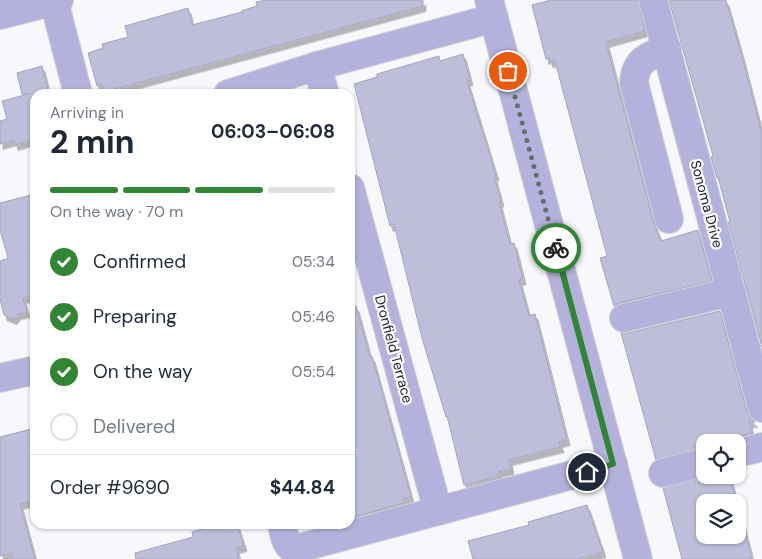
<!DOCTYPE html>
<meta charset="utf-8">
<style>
:root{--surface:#fff;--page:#f6f6f7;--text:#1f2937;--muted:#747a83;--line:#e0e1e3;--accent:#308634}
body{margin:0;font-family:"DM Sans",sans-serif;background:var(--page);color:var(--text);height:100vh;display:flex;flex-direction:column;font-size:19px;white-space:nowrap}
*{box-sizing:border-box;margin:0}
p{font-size:16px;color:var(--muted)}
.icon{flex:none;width:28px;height:28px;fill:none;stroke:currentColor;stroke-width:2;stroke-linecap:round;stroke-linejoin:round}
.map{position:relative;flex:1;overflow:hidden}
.drawer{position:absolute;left:30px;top:89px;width:325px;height:440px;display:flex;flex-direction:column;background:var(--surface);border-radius:15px;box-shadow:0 1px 4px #0004}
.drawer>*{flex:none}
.controls{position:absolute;left:696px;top:434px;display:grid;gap:10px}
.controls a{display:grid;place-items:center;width:50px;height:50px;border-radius:10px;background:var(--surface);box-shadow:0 1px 4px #0004;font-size:25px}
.pin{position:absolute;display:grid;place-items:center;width:42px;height:42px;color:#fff;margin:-21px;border:2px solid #fff;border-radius:50%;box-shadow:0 1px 5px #0007}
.courier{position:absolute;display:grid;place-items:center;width:50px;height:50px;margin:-25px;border:4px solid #308634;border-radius:50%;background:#fff;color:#222;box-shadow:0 1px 6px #0007}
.summary em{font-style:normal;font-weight:700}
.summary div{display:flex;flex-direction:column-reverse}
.summary{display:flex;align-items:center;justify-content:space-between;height:85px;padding:0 20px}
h1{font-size:32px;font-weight:700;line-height:38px}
.bar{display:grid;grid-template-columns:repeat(4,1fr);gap:8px 5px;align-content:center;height:60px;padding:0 20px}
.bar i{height:6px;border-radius:4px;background:var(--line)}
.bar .selected{background:var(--accent)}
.bar p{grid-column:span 4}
.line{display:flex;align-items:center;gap:12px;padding:0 20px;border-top:1px solid var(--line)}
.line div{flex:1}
ol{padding:0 20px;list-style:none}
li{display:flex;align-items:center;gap:15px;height:55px}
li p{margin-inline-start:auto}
li .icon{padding:5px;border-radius:50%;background:var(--accent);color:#fff;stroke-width:4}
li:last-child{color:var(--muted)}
li i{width:28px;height:28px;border:2px solid var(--line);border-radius:50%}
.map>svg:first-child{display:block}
.building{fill:#bfbeda;stroke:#a5a4bf;filter:url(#shadow)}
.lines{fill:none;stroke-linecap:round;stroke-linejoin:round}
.minor-casing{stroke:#d0d0d6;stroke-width:30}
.minor{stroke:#b4b2dc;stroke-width:28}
.done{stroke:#6b6b74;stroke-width:5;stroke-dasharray:0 9}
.route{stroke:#308634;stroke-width:6}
.labels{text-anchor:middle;stroke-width:4.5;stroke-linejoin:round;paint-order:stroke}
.street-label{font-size:14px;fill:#20202a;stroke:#fff}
</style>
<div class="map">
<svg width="762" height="559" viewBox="0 0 762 559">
<defs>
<filter id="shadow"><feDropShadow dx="3" dy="5.5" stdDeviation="0" flood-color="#0004"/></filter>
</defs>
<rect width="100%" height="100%" fill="#f7f7fc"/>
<!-- building -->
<g class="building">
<polygon points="266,0 423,0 423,6 111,90 104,92 102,84 97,86 88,53 103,48 102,44 128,37 125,26 188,8 192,25 242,12 241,11 257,6 256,2"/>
<polygon points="551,0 638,0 645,31 606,42 620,95 654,223 661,241 698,230 712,281 620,303 614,306 600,258 607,256 555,61 550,62 549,58 546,59 532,5"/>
<polygon points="669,0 726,0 741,53 762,134 762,347 728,222 730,222 718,177 717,178 711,157 713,156"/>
<polygon points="463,54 470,80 467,81 496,175 494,176 501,201 499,202 510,244 514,243 523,279 519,280 529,316 535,314 567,440 559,442 561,447 509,460 511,469 498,472 499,476 464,485 447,416 446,417 422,338 394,224 390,226 354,84 377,77 377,74 439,56 440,61"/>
<polygon points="42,66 49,94 35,94 35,139 15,145 14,140 0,144 0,121 7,119 2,101 28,94 22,94 17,73"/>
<polygon points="35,194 35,295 23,298 27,312 18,314 14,319 4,315 0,299 0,261 8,258 0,230 0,203"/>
<polygon points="350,306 356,306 370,357 372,356 411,497 403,499 404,503 350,518"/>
<polygon points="720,311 747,412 751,419 755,422 749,422 752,433 734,438 727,442 705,442 705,447 656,460 621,333 628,333"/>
<polygon points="35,428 35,500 20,504 35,559 13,559 12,553 0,556 0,437"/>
<polygon points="713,475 729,475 737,502 705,502 705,535 738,535 738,506 752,559 682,559 663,488"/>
<polygon points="587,505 603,552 579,559 473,559 468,541 529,525 528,522"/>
<polygon points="208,524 237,524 244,546 236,548 239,559 136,559 135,553 193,537 192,532 209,527"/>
</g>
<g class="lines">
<defs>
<g id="minor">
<polyline points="489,0 638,559"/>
<polyline points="653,0 762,408"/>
<polyline points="54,1 78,94"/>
<polyline points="0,15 59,0"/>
<path d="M667 49C647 56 635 61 634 83L669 219"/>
<polyline points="317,66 325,94"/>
<polyline points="228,94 317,66 494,18"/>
<polyline points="350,188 438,511"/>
<polyline points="624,318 731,292"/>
<polyline points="0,378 35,370"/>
<polyline points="738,453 762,447"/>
<polyline points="663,473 705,462"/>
<path d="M282 524C284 533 285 548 296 549L613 464"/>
</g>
</defs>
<!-- minor casing -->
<use href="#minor" class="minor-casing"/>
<!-- minor -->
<use href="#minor" class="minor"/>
</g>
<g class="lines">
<!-- done -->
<polyline class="done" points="508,71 556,248"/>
<!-- route -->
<polyline class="route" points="556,248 613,464 587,472"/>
</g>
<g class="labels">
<!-- street labels -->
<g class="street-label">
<text transform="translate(707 204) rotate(75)" y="5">Sonoma Drive</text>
<text transform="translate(394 349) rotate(75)" y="5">Dronfield Terrace</text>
</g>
</g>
</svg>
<div class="controls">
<a><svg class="icon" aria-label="locate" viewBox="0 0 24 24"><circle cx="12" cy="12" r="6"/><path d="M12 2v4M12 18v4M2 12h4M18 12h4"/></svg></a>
<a><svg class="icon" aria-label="layers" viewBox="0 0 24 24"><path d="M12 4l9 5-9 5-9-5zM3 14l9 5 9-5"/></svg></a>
</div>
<div class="pin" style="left:508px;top:71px;background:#ea580c"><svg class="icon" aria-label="bag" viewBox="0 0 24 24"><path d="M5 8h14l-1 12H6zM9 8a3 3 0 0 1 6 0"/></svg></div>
<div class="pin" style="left:587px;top:472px;background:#1f2937"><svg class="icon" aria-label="home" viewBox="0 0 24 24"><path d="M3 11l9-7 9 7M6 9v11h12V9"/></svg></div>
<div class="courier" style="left:556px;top:248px"><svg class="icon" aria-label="bike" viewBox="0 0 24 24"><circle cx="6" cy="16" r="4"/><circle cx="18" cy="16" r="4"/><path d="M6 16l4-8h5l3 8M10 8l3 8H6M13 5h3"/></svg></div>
<section class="drawer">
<div class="summary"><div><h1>2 min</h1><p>Arriving in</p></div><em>06:03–06:08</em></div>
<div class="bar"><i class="selected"></i><i class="selected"></i><i class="selected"></i><i></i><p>On the way · 70 m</p></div>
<ol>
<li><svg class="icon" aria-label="check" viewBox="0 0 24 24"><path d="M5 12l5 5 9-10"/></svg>Confirmed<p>05:34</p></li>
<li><svg class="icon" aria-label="check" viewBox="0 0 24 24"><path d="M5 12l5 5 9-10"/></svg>Preparing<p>05:46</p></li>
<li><svg class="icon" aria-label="check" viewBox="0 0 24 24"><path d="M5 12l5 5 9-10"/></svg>On the way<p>05:54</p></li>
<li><i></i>Delivered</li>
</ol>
<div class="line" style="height:65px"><div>Order #9690</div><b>$44.84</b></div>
</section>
</div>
